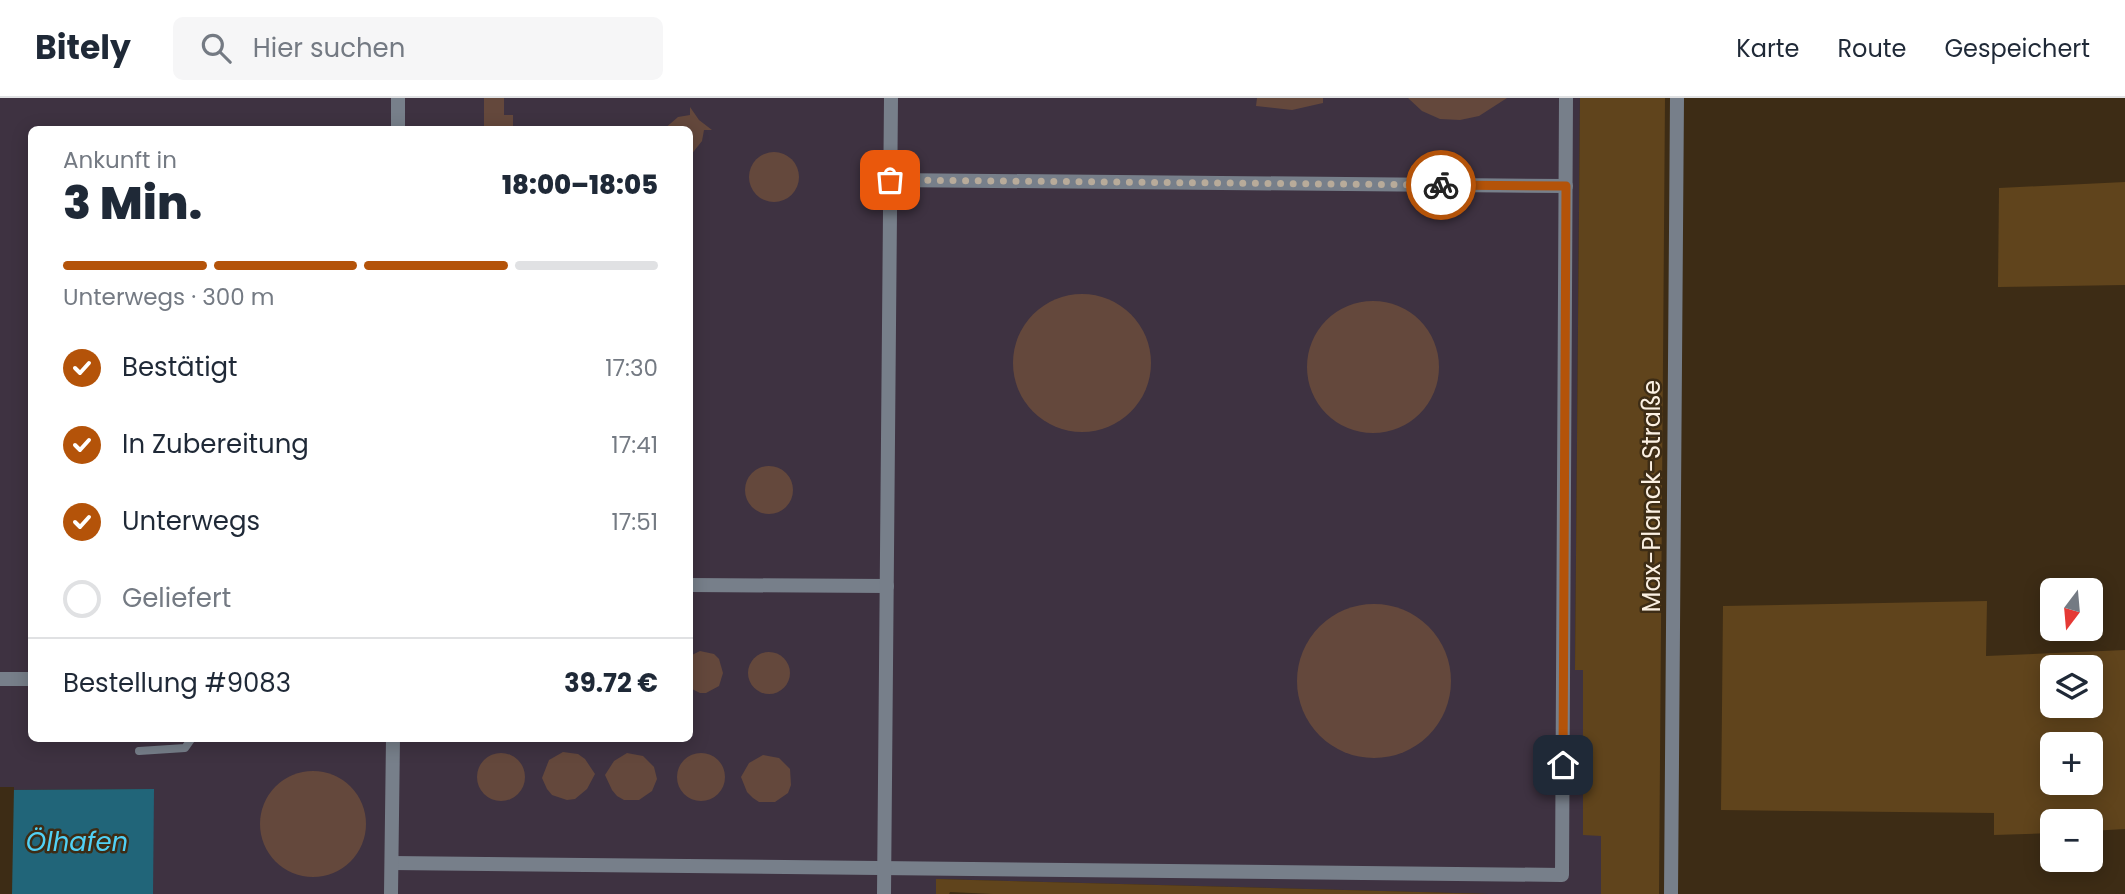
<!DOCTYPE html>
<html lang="de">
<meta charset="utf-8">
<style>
:root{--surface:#fff;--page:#f6f6f7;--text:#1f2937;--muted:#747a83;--line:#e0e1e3;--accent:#b45309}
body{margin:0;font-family:Poppins,sans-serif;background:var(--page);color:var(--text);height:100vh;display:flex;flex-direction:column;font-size:26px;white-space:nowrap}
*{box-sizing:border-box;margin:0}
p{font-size:23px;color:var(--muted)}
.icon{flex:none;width:38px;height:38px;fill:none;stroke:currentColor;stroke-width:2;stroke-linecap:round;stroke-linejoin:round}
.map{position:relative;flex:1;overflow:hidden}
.side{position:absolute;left:28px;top:28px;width:665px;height:616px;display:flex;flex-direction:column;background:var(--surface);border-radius:10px;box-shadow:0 4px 18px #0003}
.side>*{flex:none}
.needle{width:46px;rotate:196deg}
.controls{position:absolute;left:2040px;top:480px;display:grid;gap:14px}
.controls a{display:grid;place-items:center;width:63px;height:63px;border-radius:10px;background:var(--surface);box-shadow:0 4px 18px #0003;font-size:35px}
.pin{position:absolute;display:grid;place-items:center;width:60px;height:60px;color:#fff;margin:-30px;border-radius:14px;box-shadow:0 4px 10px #0006}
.courier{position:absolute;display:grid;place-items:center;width:70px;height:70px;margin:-35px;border:5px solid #b45309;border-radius:50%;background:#fff;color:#222;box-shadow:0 2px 9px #0007}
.summary em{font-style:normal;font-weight:800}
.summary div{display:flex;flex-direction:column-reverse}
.summary{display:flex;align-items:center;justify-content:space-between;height:119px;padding:0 35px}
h1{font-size:46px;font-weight:800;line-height:52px}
.bar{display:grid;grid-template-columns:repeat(4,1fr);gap:10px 7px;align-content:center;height:84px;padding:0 35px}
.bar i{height:9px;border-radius:5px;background:var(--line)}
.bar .selected{background:var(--accent)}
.bar p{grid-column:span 4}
.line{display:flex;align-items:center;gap:18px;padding:0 35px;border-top:2px solid var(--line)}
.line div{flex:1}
ol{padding:0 35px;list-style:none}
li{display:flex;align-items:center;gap:21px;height:77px}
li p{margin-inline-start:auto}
li .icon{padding:7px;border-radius:50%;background:var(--accent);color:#fff;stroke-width:4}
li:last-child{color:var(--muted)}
li i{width:38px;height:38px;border:4px solid var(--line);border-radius:50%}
header{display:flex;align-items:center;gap:42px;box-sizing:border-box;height:98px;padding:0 35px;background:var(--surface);border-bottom:2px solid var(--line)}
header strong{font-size:33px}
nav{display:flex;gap:38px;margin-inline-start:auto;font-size:24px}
.search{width:490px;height:63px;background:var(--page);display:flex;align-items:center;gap:18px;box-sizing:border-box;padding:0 24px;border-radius:10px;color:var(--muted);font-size:26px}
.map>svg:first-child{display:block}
.industrial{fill:#3e3241;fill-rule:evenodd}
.green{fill:#60441c;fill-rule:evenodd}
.water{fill:#216579}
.pier{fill:#3d2c15}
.building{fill:#64483c}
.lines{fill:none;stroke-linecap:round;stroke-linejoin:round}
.service{stroke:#777f8a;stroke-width:8}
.minor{stroke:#777f8a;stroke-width:14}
.done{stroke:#b8ab9a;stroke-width:7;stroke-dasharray:0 12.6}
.route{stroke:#b45309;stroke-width:9}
.labels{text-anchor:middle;stroke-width:5;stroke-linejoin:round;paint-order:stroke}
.street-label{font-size:24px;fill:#fbf0e2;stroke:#3d2c15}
.water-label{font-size:26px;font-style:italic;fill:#51d1f5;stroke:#3d2c15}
</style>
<header>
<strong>Bitely</strong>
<div class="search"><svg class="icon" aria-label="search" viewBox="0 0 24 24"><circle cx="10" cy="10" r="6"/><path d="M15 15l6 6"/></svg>Hier suchen</div>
<nav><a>Karte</a><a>Route</a><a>Gespeichert</a></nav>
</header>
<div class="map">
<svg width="2125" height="796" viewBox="0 0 2125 796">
<rect width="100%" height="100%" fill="#3d2c15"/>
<!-- industrial -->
<path class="industrial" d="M0 0H1580L1575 572H1583V736L1601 737V796H1488L937 781 936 796H153V691L0 692ZM32 32H690V640H32Z"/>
<!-- green -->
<g class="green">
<polygon points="1580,0 1665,0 1659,796 1601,796 1601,738 1583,737 1583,572 1575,572"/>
<polygon points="2125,84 2125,187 1998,189 1999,90"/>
<path d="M1987 503 1986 558 2125 552V731L2091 733V723H2053V735L1994 737V715L1721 712 1723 508ZM2053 569H2091V607H2053ZM2053 646H2091V684H2053Z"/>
<polygon points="936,781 1419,794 1488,796 993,796 950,794 949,796 936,796"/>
</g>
<!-- water -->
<polygon class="water" points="154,691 153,796 0,796 0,692"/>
<!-- pier -->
<polygon class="pier" points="0,689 14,689 12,796 0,796"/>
<!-- building -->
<g class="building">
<polygon points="484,0 504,0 504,17 513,17 513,32 484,32"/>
<polygon points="1257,0 1323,0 1323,5 1292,12 1256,8"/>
<polygon points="1408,0 1507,0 1479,18 1460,22 1440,21 1422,13"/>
<polygon points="690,9 699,22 712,32 704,32 702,43 690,58 690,32 663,32 678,19 690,17"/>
<circle cx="774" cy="79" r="25"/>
<circle cx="1082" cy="265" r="69"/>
<circle cx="1373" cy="269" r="66"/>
<circle cx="769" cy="392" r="24"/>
<circle cx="1374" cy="583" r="77"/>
<polygon points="700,553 714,556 719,561 723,575 719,588 706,595 700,595 690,590 690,558"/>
<circle cx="769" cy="575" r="21"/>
<polygon points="563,654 578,656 585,661 595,676 587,691 575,701 567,702 552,697 547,691 542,680 549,662"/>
<circle cx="701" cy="679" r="24"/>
<circle cx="501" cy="679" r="24"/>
<polygon points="627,655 643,658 654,669 657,681 652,693 639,702 624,702 617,698 612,692 605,677 614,663"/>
<polygon points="763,657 779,660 790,671 791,687 788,695 775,704 759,704 753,700 747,694 741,679 749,665"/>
<circle cx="313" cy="726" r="53"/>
</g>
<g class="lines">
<!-- service -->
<polyline class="service" points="139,653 185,650 192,640"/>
<!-- minor -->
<g class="minor">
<polyline points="398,32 398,0"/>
<polyline points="890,82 1566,88"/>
<polyline points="690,487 887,488"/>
<polyline points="0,581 32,581"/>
<polyline points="392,765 1562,777 1566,0"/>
<polyline points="391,796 393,640"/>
<polyline points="884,796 891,0"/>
<polyline points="1671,796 1677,0"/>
</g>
</g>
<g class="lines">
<!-- done -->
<polyline class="done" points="890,82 1441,87"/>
<!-- route -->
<polyline class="route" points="1441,87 1566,88 1563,667"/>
</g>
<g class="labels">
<!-- street labels -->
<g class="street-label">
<text transform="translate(1652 398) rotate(-90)" y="8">Max-Planck-Straße</text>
</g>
<!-- water labels -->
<g class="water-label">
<text x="77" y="753">Ölhafen</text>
</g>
</g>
</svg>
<div class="controls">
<a><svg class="needle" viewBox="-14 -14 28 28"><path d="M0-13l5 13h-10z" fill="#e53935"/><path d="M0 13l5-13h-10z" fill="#747a83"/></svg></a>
<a><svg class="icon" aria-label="layers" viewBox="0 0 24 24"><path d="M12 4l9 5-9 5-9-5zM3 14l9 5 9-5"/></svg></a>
<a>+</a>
<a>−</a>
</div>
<div class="pin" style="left:890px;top:82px;background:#ea580c"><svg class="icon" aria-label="bag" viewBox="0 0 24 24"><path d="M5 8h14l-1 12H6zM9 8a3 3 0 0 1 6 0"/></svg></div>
<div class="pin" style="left:1563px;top:667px;background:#1f2937"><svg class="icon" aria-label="home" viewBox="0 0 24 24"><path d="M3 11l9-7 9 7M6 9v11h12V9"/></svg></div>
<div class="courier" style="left:1441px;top:87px"><svg class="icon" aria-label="bike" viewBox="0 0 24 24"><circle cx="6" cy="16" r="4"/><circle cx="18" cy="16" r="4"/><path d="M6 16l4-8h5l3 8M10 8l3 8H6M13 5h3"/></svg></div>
<section class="side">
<div class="summary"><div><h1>3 Min.</h1><p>Ankunft in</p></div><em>18:00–18:05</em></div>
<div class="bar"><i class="selected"></i><i class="selected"></i><i class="selected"></i><i></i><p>Unterwegs · 300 m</p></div>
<ol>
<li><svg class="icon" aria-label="check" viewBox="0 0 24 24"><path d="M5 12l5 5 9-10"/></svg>Bestätigt<p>17:30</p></li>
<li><svg class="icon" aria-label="check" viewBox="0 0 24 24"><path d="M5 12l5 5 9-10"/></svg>In Zubereitung<p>17:41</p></li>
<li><svg class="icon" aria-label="check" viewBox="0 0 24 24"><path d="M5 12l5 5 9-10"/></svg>Unterwegs<p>17:51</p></li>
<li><i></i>Geliefert</li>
</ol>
<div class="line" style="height:91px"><div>Bestellung #9083</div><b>39.72 €</b></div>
</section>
</div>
